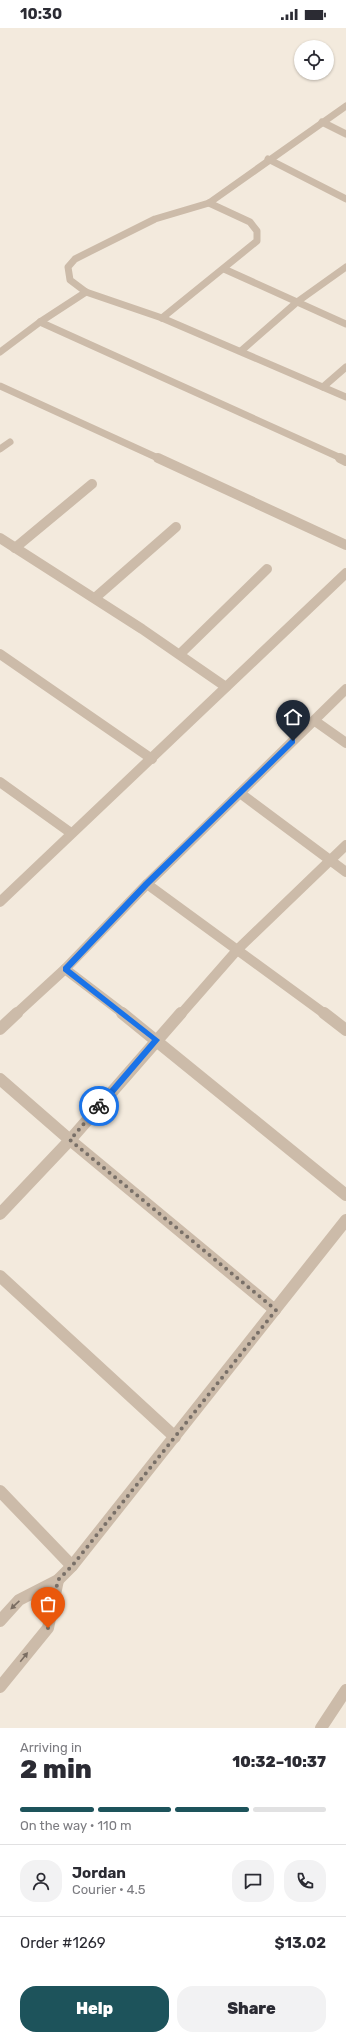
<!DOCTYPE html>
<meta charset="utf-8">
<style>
:root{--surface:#fff;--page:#f2f2f3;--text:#2b2b33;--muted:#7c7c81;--line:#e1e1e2;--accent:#1d535b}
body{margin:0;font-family:Rubik,sans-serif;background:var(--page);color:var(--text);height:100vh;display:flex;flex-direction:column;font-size:15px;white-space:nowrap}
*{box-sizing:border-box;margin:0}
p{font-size:13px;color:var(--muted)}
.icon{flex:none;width:22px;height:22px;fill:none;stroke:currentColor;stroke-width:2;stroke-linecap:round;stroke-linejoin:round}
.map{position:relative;height:1700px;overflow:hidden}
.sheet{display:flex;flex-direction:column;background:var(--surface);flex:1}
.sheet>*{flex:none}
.fabs{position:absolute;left:294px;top:12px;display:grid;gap:8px}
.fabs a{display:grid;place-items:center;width:40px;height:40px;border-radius:50%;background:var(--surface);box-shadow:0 1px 3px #0004;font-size:20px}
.pin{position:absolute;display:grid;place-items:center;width:34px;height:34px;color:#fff;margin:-41px -17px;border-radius:50% 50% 50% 0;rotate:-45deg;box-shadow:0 0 4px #0007}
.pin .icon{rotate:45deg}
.courier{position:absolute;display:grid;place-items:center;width:40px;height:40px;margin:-20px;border:3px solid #1a73e8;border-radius:50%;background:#fff;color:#222;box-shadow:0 1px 5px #0007}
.summary em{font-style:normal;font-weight:800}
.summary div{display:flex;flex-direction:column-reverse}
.summary{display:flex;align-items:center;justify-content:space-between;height:68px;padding:0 20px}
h1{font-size:26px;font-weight:800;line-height:30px}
.bar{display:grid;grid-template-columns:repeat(4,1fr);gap:6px 4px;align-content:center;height:48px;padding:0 20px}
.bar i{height:5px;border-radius:3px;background:var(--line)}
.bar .active{background:var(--accent)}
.bar p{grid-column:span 4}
.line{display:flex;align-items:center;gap:10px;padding:0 20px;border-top:1px solid var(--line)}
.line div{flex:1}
.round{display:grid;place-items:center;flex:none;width:42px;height:42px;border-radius:16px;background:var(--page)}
.primary-button{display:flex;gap:8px;margin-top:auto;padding:8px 20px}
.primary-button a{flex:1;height:46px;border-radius:16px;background:var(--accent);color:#fff;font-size:16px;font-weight:800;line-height:46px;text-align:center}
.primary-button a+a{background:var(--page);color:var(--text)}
.status{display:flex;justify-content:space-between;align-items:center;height:28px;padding:0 20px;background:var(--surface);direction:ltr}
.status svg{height:11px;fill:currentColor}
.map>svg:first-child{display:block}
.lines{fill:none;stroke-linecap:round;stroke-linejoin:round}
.minor-far2{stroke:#ccbba9;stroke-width:7}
.minor-far1{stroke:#ccbba9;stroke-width:10}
.minor{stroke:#ccbba9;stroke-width:12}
.oneway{fill:#7b6e63}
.route{fill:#1a73e8}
.done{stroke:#797068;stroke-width:4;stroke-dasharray:0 7.2}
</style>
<div class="status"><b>10:30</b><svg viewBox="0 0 49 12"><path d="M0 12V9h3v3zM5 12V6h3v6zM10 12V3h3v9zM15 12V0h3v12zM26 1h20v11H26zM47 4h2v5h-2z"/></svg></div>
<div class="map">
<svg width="346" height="1700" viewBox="0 0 346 1700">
<rect width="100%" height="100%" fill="#f3eadd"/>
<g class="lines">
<!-- minor-far2 -->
<g class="minor-far2">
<polyline points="346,78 209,175 155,191 75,231 68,239 70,252 86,264 162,290 346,369"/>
<polyline points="322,94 346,106"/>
<polyline points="268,131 346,171"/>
<polyline points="224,241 346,296"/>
<polyline points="162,290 257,213 257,203 250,194 209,175"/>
<polyline points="40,294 343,431"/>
<polyline points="241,323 297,274 346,239"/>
<polyline points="0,324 40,294 86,264"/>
<polyline points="0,358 160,431"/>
<polyline points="323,359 346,339"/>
<polyline points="0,421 10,414"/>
</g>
<!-- minor-far1 -->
<g class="minor-far1">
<polyline points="158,430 346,517"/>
<polyline points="340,430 346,433"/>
<polyline points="0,510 142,601 226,659"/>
<polyline points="15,520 92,456"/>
<polyline points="96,569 176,499"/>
<polyline points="181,625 267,541"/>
<polyline points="0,626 152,731"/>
<polyline points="315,693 346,715"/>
<polyline points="0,754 71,805"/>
<polyline points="240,765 346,844"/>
<polyline points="147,856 325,986"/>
<polyline points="0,874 346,545"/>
<polyline points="65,941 124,986"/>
<polyline points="16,986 65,941 147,856 346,661"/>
<polyline points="181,986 238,921 346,817"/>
</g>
<!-- minor -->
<g class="minor">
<polyline points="122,985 346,1167"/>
<polyline points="324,985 346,1002"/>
<polyline points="0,1001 17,985"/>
<polyline points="0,1051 70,1112 275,1282"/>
<polyline points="0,1186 70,1112 181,985"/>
<polyline points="0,1248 175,1409"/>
<polyline points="0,1463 72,1538"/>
<polyline points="0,1593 19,1572 58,1552 72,1538 346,1192"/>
<polyline points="0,1659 48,1600 58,1552"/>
<polyline points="321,1700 346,1662"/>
</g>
</g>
<!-- one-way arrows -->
<defs><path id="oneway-solid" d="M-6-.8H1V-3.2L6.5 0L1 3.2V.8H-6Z"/></defs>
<g class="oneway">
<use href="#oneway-solid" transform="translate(15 1577) rotate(137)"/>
<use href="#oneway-solid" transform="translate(24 1629) rotate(-51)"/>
</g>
<!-- route -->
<polygon class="route" points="291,711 295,711 295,715 149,858 70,941 160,1012 102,1080 97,1080 97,1076 152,1012 63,943 63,939 144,854"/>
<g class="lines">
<!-- done -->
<polyline class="done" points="48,1600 58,1552 72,1538 276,1282 70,1112 99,1078"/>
</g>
</svg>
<div class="fabs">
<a><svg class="icon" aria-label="locate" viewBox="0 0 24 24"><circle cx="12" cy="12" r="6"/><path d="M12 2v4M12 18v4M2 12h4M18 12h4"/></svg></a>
</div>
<div class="pin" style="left:48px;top:1600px;background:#ea580c"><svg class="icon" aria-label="bag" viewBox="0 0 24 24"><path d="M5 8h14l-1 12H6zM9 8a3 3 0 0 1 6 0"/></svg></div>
<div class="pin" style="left:293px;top:713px;background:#1f2937"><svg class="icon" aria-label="home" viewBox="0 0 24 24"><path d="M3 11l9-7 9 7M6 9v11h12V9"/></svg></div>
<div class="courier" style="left:99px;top:1078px"><svg class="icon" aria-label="bike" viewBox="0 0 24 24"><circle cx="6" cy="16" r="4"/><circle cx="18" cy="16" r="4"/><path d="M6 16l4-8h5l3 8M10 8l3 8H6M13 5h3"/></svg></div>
</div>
<section class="sheet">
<div class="summary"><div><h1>2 min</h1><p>Arriving in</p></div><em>10:32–10:37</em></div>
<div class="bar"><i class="active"></i><i class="active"></i><i class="active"></i><i></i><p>On the way · 110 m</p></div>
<div class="line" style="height:72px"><a class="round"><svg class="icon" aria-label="person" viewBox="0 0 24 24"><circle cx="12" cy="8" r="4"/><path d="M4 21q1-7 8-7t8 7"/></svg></a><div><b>Jordan</b><p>Courier · 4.5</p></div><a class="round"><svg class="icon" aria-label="chat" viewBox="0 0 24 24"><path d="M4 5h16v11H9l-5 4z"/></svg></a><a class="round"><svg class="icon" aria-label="phone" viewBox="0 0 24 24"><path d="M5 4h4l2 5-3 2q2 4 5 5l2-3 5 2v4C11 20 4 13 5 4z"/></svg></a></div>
<div class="line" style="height:52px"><div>Order #1269</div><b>$13.02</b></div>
<div class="primary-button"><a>Help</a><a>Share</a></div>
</section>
